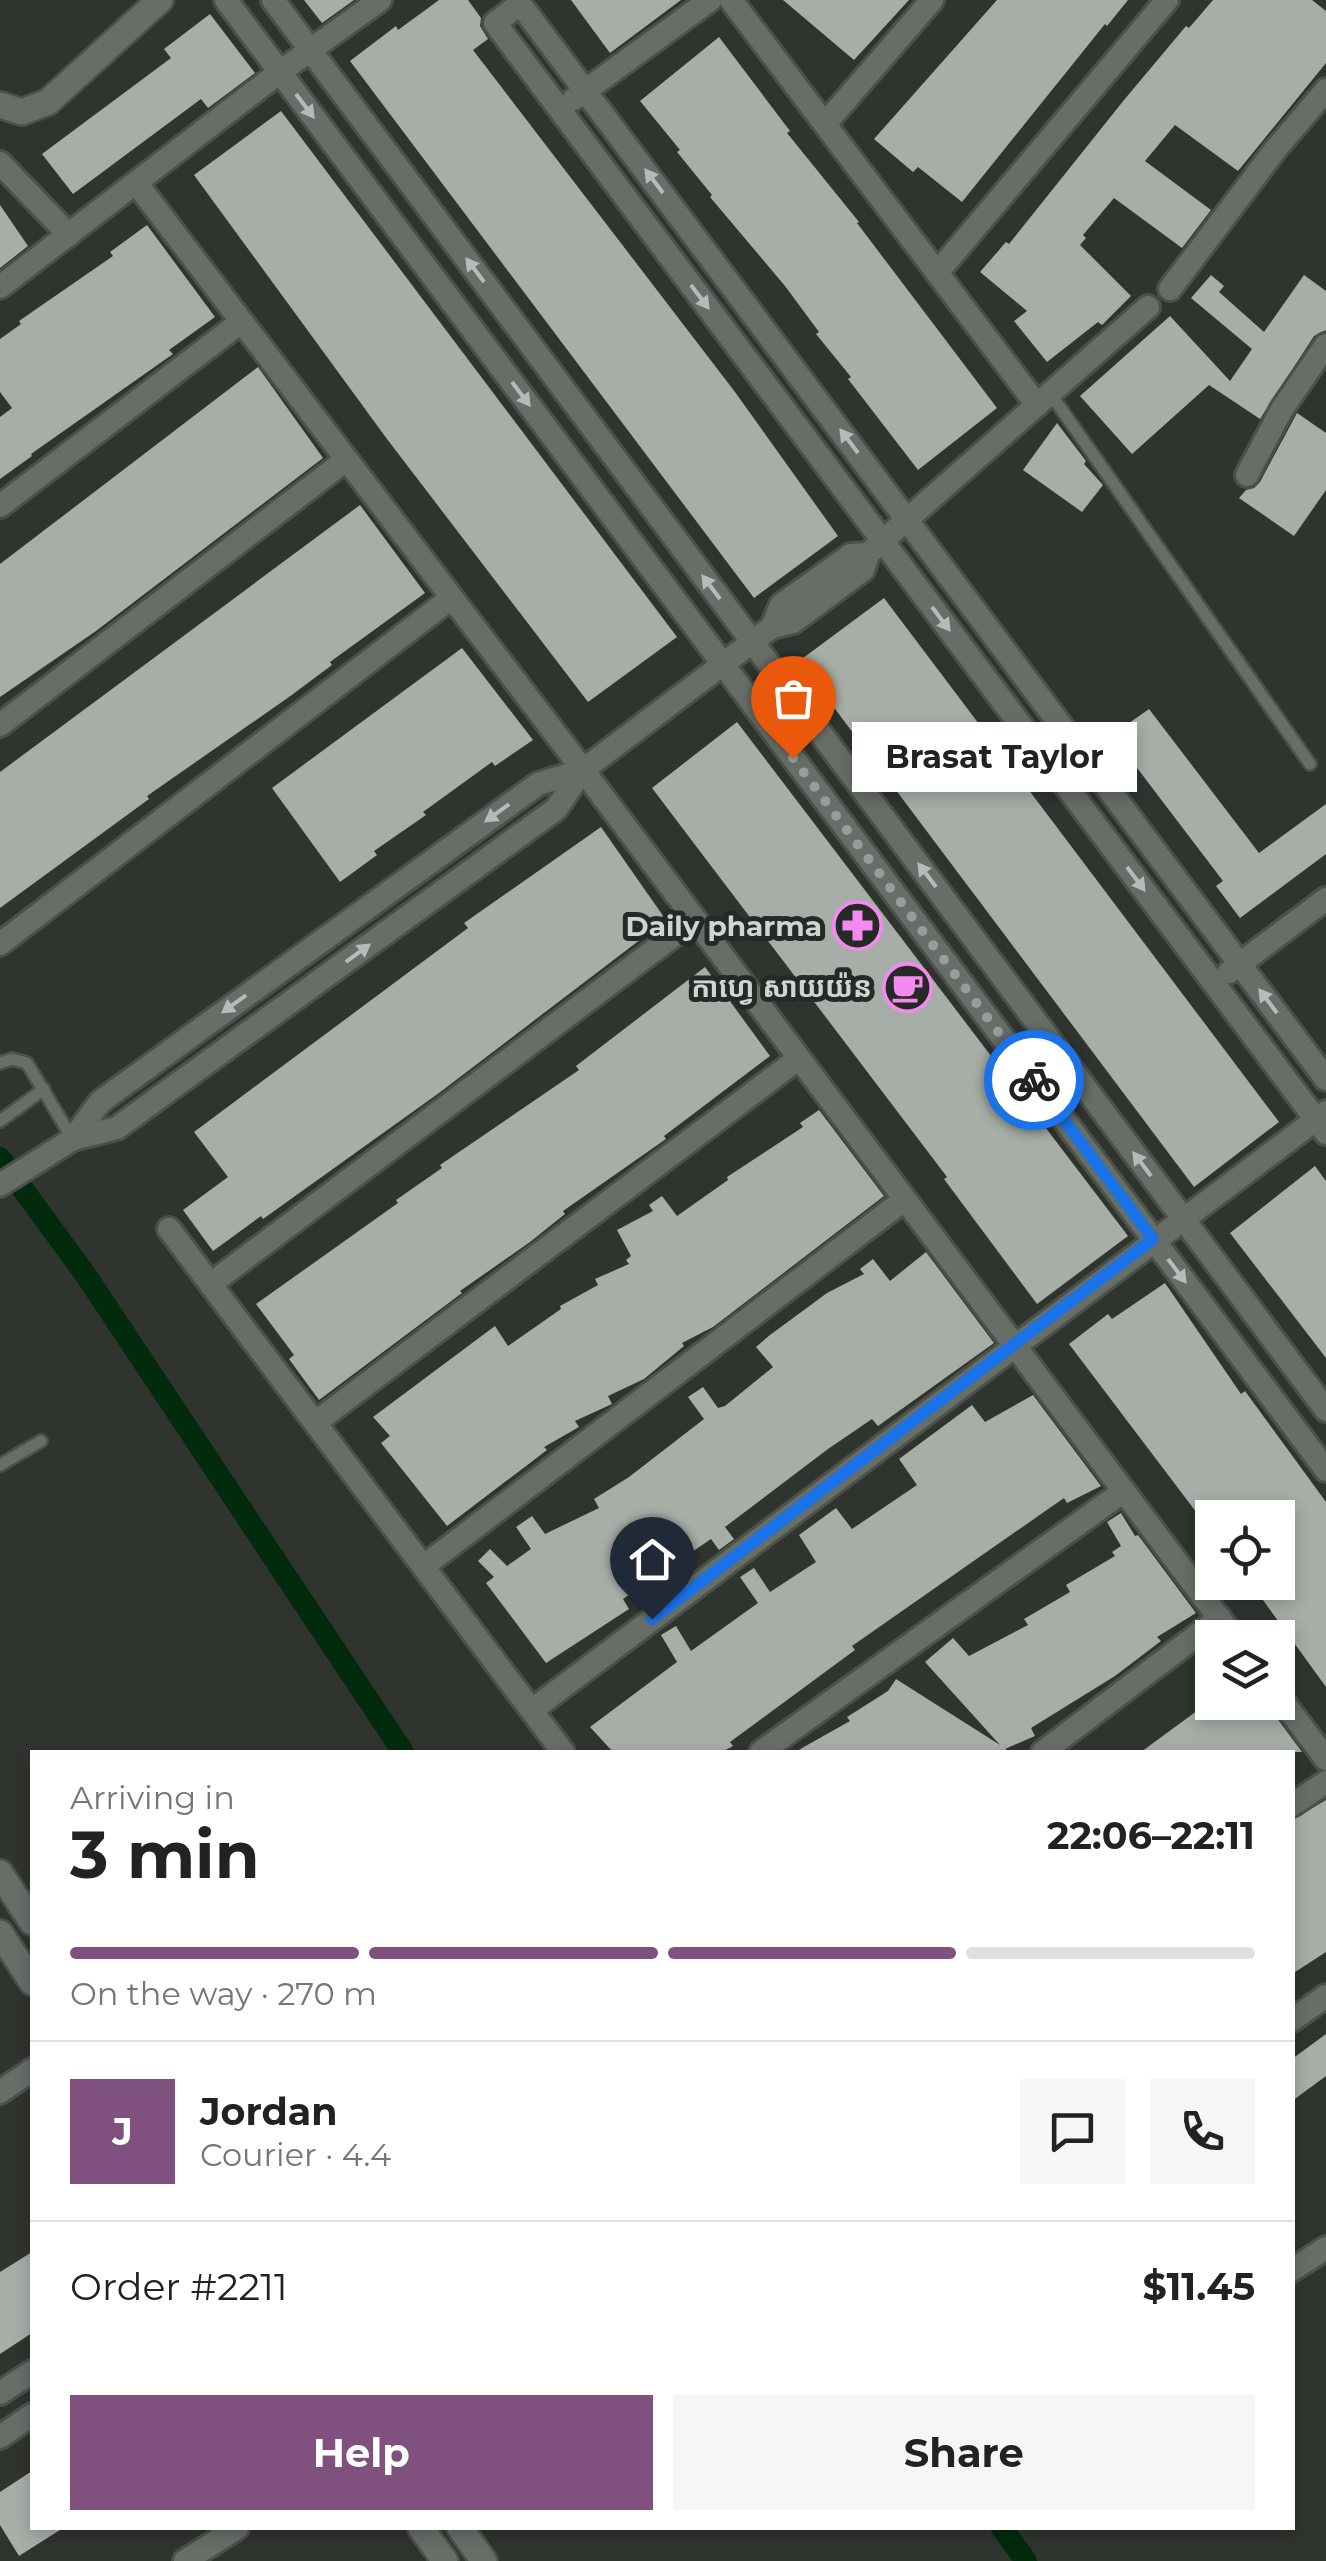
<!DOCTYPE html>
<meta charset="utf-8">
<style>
:root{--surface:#fff;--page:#f6f6f6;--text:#222;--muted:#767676;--line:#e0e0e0;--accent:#80507f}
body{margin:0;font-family:Montserrat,"Noto Sans Khmer",sans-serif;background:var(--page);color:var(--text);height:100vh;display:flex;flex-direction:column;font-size:38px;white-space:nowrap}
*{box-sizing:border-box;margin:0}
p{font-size:32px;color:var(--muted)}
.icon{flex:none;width:55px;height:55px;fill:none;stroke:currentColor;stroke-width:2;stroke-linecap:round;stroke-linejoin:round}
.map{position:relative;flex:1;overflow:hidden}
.details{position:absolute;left:30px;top:1750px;width:1265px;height:780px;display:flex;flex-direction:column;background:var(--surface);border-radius:0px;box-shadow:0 5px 15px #0003}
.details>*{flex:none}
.controls{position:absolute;left:1195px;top:1500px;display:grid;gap:20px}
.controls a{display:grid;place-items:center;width:100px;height:100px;border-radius:0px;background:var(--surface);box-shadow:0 5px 15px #0003;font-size:50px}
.pin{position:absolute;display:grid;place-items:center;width:85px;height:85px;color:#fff;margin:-102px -42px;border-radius:50% 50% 50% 0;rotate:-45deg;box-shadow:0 0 10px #0007}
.pin .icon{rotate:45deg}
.courier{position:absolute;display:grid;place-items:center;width:100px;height:100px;margin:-50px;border:8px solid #1a73e8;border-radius:50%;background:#fff;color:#222;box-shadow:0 2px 12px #0007}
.bubble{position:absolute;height:70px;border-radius:0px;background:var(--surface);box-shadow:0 5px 15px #0003;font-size:32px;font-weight:700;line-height:70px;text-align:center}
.overview em{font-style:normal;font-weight:700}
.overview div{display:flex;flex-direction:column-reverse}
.overview{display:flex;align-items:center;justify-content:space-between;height:170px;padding:0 40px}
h1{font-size:65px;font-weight:700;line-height:75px}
.bar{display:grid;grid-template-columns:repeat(4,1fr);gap:15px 10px;align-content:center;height:120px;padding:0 40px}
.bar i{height:12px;border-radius:8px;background:var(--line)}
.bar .current{background:var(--accent)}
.bar p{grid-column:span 4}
.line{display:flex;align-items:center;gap:25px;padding:0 40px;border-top:2px solid var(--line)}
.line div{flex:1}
.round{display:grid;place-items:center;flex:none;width:105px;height:105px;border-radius:0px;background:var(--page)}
.action{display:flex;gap:20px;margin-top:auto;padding:20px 40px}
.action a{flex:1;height:115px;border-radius:0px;background:var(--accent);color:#fff;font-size:40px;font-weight:700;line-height:115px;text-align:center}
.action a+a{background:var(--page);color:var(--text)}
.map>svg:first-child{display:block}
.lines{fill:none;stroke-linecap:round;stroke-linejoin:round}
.canal{stroke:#012b0c;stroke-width:22}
.building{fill:#a7ada7}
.lane-casing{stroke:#4b504b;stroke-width:16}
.street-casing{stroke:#4b504b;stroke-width:28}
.secondary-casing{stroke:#4b504b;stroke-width:30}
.lane{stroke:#676d67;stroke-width:11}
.street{stroke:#676d67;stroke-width:22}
.secondary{stroke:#676d67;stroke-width:25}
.oneway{fill:#b6bbb7}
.done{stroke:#989d99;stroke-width:10;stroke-dasharray:0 18}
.route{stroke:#1a73e8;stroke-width:12}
.labels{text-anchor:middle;stroke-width:10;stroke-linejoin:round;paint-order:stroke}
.poi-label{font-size:28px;font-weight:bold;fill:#d1d5d2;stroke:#252a25;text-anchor:end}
</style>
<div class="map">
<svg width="1326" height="2561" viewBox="0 0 1326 2561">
<rect width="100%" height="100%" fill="#2f342f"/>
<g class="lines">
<!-- canal -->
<g class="canal">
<polyline points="0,1158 85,1274 403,1752"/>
<polyline points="1002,2528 1026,2561"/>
</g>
</g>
<!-- building -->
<g class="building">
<polygon points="304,0 354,0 322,23"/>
<polygon points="439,0 468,0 481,18 480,26 488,39 473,50 735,392 838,536 754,598 350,61 396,26 398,30"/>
<polygon points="571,0 681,0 610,53"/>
<polygon points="783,0 909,0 854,60"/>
<polygon points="997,0 1128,0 1107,26 1105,24 962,202 918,167 913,172 874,139"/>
<polygon points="1213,0 1312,0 1326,11 1326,63 1238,171 1175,125 1145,161 1211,210 1182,248 1114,198 1083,235 1086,238 1080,245 1131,296 1102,325 1098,322 1047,362 1014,321 1027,311 980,272 1006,242 1009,244 1124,100 1186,26 1189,28"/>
<polygon points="210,14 255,73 208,108 201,99 73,194 42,154 171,58 164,49"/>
<polygon points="719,37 790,131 787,133 859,222 857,223 997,408 918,470 848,379 851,377 816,334 819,332 785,286 710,197 712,195 677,152 680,150 640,101"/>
<polygon points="281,111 677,637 588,702 387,439 194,175"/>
<polygon points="0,205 28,246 0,268"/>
<polygon points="147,225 215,317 169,350 173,354 31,454 32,456 0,479 0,417 12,408 0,392 0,339 21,324 19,321 113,256 110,252"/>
<polygon points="1211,275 1224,286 1219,292 1264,332 1304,275 1326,291 1326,330 1314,336 1260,419 1209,385 1132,454 1080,396 1170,316 1230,381 1252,349 1191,298"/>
<polygon points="258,367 323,458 96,631 0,697 0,564"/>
<polygon points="1297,413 1326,433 1326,490 1294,536 1239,498 1246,490 1254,488 1260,482"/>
<polygon points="1057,423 1086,461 1084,464 1103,485 1082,512 1023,470"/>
<polygon points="360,505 425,593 330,662 332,665 289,697 147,796 149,799 0,908 0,772"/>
<polygon points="884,598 1279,1122 1194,1187 799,661"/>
<polygon points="462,648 533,740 495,766 492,762 423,812 426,815 374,851 377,855 340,882 272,788"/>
<polygon points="1149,709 1259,853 1326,804 1326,854 1240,918 1216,886 1223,881 1112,735"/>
<polygon points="737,722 1128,1236 1037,1304 944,1179 947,1177 652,788"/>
<polygon points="601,827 666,920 439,1093 263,1219 261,1216 213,1251 183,1210 228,1177 194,1132 468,928 464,923"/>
<polygon points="705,967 770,1056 664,1136 666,1139 563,1211 565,1214 530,1242 460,1291 462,1293 319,1400 289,1359 294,1355 256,1304 398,1203 396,1200 442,1168 440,1165 579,1070 576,1066"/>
<polygon points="819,1110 884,1196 713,1327 682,1343 684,1346 644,1379 608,1396 612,1404 575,1421 579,1427 544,1447 547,1450 447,1526 381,1443 390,1436 373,1417 495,1326 508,1346 561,1309 560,1306 598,1285 595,1279 629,1264 626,1260 631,1256 617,1230 653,1211 649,1205 662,1196 677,1216 728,1180 727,1177 803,1127 800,1123"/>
<polygon points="1315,1166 1326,1181 1326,1358 1230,1233"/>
<polygon points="926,1252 994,1343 878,1426 872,1419 828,1449 725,1527 734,1539 719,1550 711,1539 623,1599 629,1609 546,1663 486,1583 494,1577 478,1561 490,1549 507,1566 531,1549 516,1527 532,1516 545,1534 599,1508 594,1499 629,1477 704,1419 688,1397 703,1387 718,1408 725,1406 773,1367 756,1347 770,1335 827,1293 864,1274 860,1269 873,1259 890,1281"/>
<polygon points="1165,1283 1241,1394 1245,1391 1326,1502 1326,1687 1250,1582 1278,1582 1278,1518 1212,1518 1212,1533 1069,1344 1108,1314 1112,1319"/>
<polygon points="1033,1395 1101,1486 1067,1503 1064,1498 852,1646 855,1650 730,1742 733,1746 722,1752 613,1752 590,1727 677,1662 661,1635 676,1626 691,1651 758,1603 740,1577 754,1568 770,1592 816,1562 799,1535 836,1508 852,1529 917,1485 899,1459 972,1405 985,1422"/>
<polygon points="1121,1513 1135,1536 1138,1535 1196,1613 1157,1637 1161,1641 1115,1676 1031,1728 1035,1736 1005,1749 1011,1752 795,1752 850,1721 847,1717 888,1691 896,1679 1000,1745 925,1662 953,1638 969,1656 1028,1625 1024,1619 1070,1592 1066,1585 1115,1556 1112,1552 1121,1546 1107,1522"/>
<polygon points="1209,1702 1265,1702 1302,1752 1141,1752"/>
<polygon points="1326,1800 1326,1952 1292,1974 1292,1820"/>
<polygon points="1326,2034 1326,2076 1292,2101 1292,2059"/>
<polygon points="32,2252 32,2333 0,2354 0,2272"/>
<polygon points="32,2471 32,2528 63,2528 19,2556 0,2525 0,2492"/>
</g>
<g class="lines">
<defs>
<g id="lane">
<polyline points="1050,393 1310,764"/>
<polyline points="0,1063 12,1059 27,1063 72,1138"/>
<polyline points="0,1121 44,1089"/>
<polyline points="0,1465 41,1441"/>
</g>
<g id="street">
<polyline points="226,0 1326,1470"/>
<polyline points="273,0 1326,1410"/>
<polyline points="731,0 1037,405"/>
<polyline points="574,99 710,0"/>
<polyline points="825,124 932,0"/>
<polyline points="0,163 69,235"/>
<polyline points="137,184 583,770 1234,1638"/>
<polyline points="937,273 1167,0"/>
<polyline points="0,287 280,72 380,0"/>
<polyline points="1170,289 1275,150 1326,90"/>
<polyline points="1247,475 1282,409 1326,345"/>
<polyline points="0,506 241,322"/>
<polyline points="868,554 1148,307"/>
<polygon points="868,554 863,570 793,622 772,627 781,605 851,555"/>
<polyline points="0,725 346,460"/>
<polyline points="0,944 450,599"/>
<polyline points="1229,972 1326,899"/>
<polyline points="1326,1079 520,4 495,23 1326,1133"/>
<polyline points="73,1139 100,1102 538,784 583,770"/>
<polyline points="0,1185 73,1139 117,1128 556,809 583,770 772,627"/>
<polyline points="169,1229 563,1752"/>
<polyline points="212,1283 693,921"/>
<polyline points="316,1422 798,1059"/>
<polyline points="424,1566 904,1200"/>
<polyline points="1278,1695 1326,1759"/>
<polyline points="532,1710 1326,1112"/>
<polyline points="761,1752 1124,1491"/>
<polyline points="1043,1752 1220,1618"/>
<polyline points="1292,1805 1326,1782"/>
<polyline points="1292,2020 1326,1996"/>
<polyline points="0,2092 32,2070"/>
<polyline points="1292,2270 1326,2248"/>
<polyline points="0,2393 32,2372"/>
<polyline points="0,2437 32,2415"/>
<polyline points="185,2561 237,2528"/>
</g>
<g id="secondary">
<polyline points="0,105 22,112 48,102 160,0"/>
<polyline points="0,1873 32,1922"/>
<polyline points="0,1933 32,1982"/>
<polyline points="421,2528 445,2561"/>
<polyline points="460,2528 484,2561"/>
</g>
</defs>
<!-- lane casing -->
<use href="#lane" class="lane-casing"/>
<!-- street casing -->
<use href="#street" class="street-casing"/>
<!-- secondary casing -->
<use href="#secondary" class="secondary-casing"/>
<!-- lane -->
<use href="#lane" class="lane"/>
<!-- street -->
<use href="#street" class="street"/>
<!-- secondary -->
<use href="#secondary" class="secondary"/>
</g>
<!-- one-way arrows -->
<defs><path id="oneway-solid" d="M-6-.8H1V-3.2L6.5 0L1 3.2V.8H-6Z" transform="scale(2.5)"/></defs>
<g class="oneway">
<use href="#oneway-solid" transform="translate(305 106) rotate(53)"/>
<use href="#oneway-solid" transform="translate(654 181) rotate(-127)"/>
<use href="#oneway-solid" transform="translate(475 270) rotate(-127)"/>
<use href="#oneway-solid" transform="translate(700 297) rotate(53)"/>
<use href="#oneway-solid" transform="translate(521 394) rotate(53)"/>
<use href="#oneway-solid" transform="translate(849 441) rotate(-127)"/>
<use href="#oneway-solid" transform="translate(711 587) rotate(-127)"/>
<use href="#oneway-solid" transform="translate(941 619) rotate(53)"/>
<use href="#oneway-solid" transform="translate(497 813) rotate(144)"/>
<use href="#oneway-solid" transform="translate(927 875) rotate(-127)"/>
<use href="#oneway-solid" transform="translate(1136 879) rotate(53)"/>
<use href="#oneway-solid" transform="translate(358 953) rotate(-36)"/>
<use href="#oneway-solid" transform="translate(1268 1001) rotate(-127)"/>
<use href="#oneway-solid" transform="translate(234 1004) rotate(144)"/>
<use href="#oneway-solid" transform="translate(1142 1164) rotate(-127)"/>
<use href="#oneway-solid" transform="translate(1177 1271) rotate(53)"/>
</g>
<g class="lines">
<!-- done -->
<polyline class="done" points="793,758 1034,1080"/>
<!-- route -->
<polyline class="route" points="652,1619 1153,1239 1034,1080"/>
</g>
<!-- icons -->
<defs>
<symbol id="pharmacy-ring" viewBox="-11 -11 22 22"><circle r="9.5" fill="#252a25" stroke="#f489f1" stroke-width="1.5"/><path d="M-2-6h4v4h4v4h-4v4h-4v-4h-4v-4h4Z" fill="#f489f1"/></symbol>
<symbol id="cafe-ring" viewBox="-11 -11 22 22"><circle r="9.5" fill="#252a25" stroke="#f489f1" stroke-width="1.5"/><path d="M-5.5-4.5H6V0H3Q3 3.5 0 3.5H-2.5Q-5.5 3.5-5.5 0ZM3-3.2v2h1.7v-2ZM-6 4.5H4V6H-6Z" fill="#f489f1"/></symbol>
</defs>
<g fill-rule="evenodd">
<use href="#pharmacy-ring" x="830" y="898" width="55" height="55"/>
<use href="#cafe-ring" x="880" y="960" width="55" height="55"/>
</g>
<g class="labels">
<!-- poi labels -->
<g class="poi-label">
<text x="822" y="936">Daily pharma</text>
<text x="872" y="997">កាហ្វេ សាយយ៉ន</text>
</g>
</g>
</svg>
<div class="controls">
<a><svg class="icon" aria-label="locate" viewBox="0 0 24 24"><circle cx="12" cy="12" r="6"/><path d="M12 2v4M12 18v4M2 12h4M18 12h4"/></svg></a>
<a><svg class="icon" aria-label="layers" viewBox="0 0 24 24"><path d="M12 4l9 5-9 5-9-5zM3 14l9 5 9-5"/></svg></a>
</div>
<div class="pin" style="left:793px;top:758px;background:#ea580c"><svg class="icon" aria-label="bag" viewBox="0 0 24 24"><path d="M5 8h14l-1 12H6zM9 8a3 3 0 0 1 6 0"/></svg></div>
<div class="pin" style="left:652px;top:1619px;background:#1f2937"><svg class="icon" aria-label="home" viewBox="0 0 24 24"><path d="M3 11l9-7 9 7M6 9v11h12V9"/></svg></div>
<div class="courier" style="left:1034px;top:1080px"><svg class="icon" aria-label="bike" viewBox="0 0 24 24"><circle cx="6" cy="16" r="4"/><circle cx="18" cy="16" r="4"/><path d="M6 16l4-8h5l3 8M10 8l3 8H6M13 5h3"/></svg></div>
<div class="bubble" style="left:852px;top:722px;width:285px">Brasat Taylor</div>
<section class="details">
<div class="overview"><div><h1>3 min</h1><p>Arriving in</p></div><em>22:06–22:11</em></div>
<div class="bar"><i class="current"></i><i class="current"></i><i class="current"></i><i></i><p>On the way · 270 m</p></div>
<div class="line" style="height:180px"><b class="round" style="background:var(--accent);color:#fff">J</b><div><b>Jordan</b><p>Courier · 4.4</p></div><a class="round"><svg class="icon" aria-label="chat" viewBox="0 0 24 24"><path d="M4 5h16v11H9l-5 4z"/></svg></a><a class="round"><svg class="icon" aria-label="phone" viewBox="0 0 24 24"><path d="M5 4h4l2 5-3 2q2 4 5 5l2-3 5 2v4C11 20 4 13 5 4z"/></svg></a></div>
<div class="line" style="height:130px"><div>Order #2211</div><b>$11.45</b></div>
<div class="action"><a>Help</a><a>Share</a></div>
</section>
</div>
